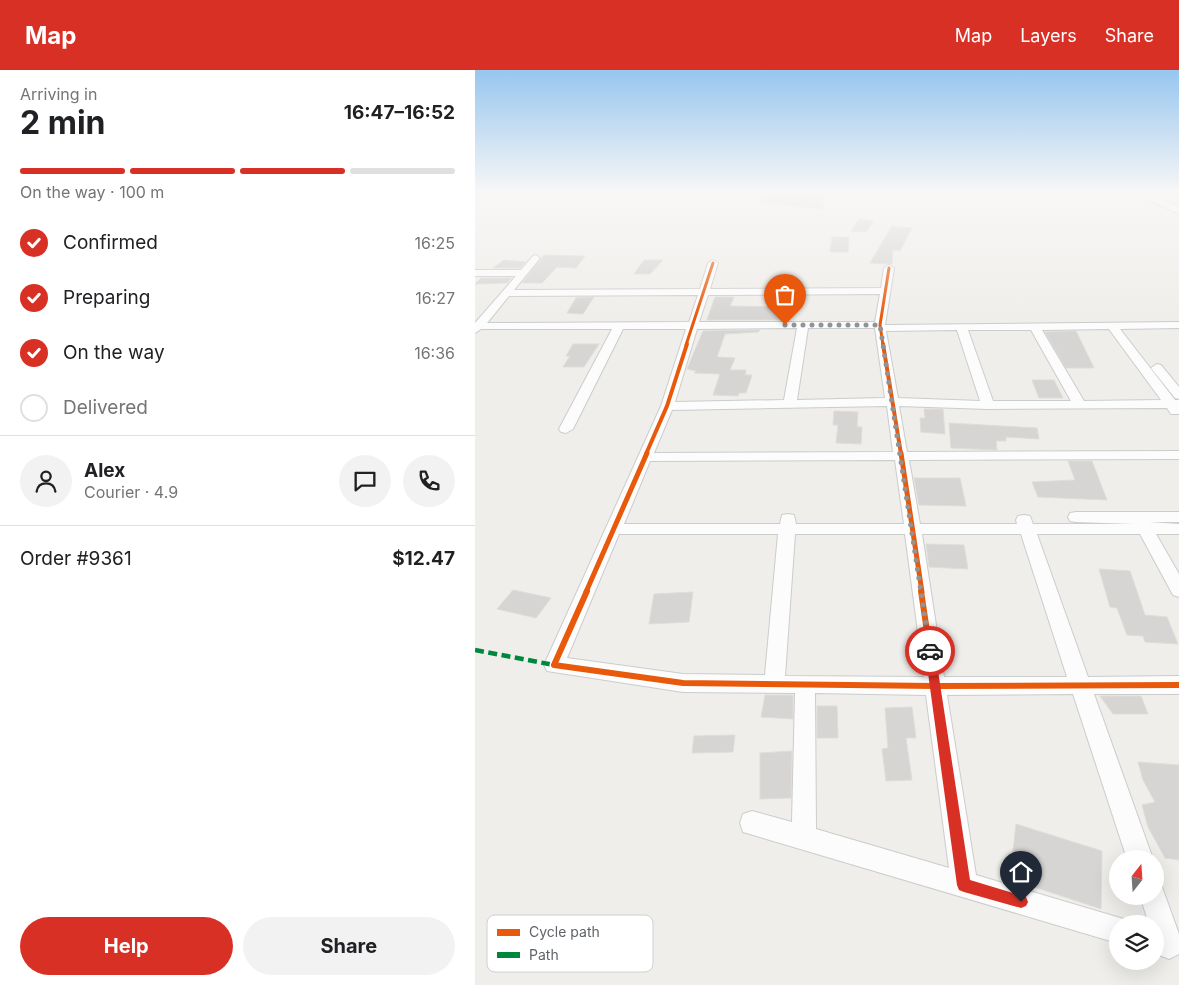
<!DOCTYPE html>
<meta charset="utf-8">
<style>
:root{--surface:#fff;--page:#f2f2f2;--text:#202124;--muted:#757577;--line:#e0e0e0;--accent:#d93025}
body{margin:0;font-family:Inter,sans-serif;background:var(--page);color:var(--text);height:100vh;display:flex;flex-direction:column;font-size:19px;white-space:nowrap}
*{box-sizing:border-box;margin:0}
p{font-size:16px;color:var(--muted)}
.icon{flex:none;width:28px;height:28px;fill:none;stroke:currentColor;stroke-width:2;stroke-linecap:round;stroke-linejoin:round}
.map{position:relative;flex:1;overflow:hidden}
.details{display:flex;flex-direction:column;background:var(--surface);width:475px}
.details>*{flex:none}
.needle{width:32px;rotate:17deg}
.controls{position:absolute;left:634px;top:780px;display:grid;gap:10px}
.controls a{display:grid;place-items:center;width:55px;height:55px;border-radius:50%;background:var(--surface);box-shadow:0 5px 20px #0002;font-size:25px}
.pin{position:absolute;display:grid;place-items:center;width:42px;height:42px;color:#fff;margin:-51px -21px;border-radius:50% 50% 50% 0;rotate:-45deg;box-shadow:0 0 5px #0007}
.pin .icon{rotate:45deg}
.courier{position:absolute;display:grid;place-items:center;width:50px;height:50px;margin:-25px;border:4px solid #d93025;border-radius:50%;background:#fff;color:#222;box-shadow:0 1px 6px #0007}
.summary em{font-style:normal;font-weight:700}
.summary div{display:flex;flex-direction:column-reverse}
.summary{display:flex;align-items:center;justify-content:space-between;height:85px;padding:0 20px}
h1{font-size:32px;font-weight:700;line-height:38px}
.bar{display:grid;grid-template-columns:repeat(4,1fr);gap:8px 5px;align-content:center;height:60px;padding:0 20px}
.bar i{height:6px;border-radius:4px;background:var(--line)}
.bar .selected{background:var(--accent)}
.bar p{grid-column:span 4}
.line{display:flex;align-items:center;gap:12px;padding:0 20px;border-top:1px solid var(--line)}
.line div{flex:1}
.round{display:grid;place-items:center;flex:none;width:52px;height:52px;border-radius:26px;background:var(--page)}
ol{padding:0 20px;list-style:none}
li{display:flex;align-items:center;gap:15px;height:55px}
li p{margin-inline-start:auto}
li .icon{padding:5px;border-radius:50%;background:var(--accent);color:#fff;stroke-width:4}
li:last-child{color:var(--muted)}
li i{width:28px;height:28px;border:2px solid var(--line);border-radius:50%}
.action{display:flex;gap:10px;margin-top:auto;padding:10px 20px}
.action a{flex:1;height:58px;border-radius:30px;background:var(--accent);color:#fff;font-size:20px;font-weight:700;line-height:58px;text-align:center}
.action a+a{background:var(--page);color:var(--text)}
header{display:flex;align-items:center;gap:30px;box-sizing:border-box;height:70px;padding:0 25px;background:var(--accent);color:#fff}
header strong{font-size:24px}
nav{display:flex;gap:28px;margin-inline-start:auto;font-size:18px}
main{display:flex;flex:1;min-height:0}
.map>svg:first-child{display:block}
.building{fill:#d6d5d3;stroke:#deddd9}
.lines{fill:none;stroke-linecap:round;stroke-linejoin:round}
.street-casing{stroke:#cbcccc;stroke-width:2}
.secondary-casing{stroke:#cacacb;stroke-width:2}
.street{fill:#fdfcfc;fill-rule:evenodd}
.secondary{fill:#fdfcfc;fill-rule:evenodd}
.quiet{stroke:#00873e;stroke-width:4.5;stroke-dasharray:9 4.5;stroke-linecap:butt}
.cycleway-far4-casing{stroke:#fff;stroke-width:5}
.cycleway-far3-casing{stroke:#fff;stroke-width:6}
.cycleway-far2-casing{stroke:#fff;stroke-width:8}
.cycleway-far1-casing{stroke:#fff;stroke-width:9}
.cycleway-casing{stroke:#fff;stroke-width:11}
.cycleway-far4{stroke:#e8590c;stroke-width:3}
.cycleway-far3{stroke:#e8590c;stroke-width:4}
.cycleway-far2{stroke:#e8590c;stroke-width:5}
.cycleway-far1{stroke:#e8590c;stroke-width:6}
.cycleway{stroke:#e8590c;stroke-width:8}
.route{fill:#d93025}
.done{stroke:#919496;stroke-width:5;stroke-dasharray:0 9}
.key{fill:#fff;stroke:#cfd0d2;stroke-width:1}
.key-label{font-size:14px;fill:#5f6368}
</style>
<header>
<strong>Map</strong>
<nav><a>Map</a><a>Layers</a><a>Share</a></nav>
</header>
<main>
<section class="details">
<div class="summary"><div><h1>2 min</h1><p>Arriving in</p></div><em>16:47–16:52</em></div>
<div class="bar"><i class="selected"></i><i class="selected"></i><i class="selected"></i><i></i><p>On the way · 100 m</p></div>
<ol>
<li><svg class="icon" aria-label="check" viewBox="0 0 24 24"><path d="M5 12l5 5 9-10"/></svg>Confirmed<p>16:25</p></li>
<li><svg class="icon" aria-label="check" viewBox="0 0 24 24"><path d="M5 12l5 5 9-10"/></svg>Preparing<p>16:27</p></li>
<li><svg class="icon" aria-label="check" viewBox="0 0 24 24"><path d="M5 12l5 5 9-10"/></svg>On the way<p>16:36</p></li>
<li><i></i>Delivered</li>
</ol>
<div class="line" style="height:90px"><a class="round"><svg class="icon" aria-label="person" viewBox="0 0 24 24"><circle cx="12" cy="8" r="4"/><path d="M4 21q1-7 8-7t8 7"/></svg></a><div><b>Alex</b><p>Courier · 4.9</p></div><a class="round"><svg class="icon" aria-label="chat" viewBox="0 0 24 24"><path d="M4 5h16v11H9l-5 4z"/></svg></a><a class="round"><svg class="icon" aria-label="phone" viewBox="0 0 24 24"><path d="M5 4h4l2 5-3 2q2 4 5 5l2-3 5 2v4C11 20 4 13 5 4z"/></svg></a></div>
<div class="line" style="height:65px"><div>Order #9361</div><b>$12.47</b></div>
<div class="action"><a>Help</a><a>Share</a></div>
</section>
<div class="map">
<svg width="704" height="915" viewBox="0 0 704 915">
<rect width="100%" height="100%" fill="#efeeea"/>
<!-- building -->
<g class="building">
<polygon points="296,121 352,121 347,139 284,132"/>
<polygon points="384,149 399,151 391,162 376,161"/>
<polygon points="417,156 437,158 425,181 418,180 417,194 395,193"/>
<polygon points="357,167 374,167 373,182 355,182"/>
<polygon points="69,185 110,186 101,198 82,197 67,213 47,213"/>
<polygon points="29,190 51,192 45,198 18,198"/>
<polygon points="169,190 188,190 175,204 159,204"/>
<polygon points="6,208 37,208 32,213 0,214"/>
<polygon points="119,227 108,244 92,243 101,228"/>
<polygon points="240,227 259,227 255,236 316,237 313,250 232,250"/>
<polygon points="285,260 283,262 250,264 242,287 260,288 255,300 271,300 270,305 277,305 271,323 264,323 263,326 238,325 245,304 219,303 221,301 212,299 228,261"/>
<polygon points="601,261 619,298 591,298 570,262"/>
<polygon points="98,274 124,274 109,297 88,297 95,286 91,286"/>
<polygon points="557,310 579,310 588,328 564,328"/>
<polygon points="449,339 468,339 470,364 446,362 445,348 450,348"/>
<polygon points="359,341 383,342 382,357 387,357 386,374 361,373 363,355 358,355"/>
<polygon points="474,353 562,358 564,369 531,367 531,371 521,371 522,380 476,378"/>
<polygon points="593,391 617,391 632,430 563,427 557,412 600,410"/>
<polygon points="439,408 485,408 491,436 444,435"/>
<polygon points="451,474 489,475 493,499 454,497"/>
<polygon points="624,499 655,501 670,545 692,547 703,574 670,572 668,566 652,565 642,538 635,537"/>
<polygon points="38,520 76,528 61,548 22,539"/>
<polygon points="218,522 214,552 174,554 179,524"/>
<polygon points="290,625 318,625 318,649 286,647"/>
<polygon points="625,626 666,626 673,644 638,644"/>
<polygon points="342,636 362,636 363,668 342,668"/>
<polygon points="437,637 441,668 431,668 437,710 411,711 407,679 413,678 410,638"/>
<polygon points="260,665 258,682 217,683 219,666"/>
<polygon points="317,681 316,728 285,729 285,683"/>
<polygon points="663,692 704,695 704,790 690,788 673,757 667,735 680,732 668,710"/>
<polygon points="541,754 627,781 626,839 535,809"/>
</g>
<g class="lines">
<defs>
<g id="street">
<path d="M116 121H146C139 125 123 125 116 121Z"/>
<path d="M61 185 65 188 39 220 225 219 233 193 238 190 243 193 235 219 406 218 409 198 414 195 419 198 410 255 704 252V258L645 259 700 330H704V344H696L692 338 513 339 424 336 432 382 704 381V389L434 390 445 454H542L541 450 543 446 549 445 555 446 558 454H659L601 452 595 451 593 447 595 443 601 442H704V452H674L704 454V464H681L704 504V527L698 525 665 464H562L613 607 704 606V624H619L678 789H652L598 624 472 625 501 805 652 850 653 854H642V873L268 762 265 753 268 744 277 741 317 752 320 623 208 622 72 601 69 595 186 336 211 259H148L98 359 91 363 86 362 84 359 137 259H6L0 263V253L41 206H0V200H46L58 186ZM405 224 400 252H224L233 225ZM223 225 214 252 12 253 34 226ZM322 258 309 330 200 332 222 259ZM333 258H400L410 328 322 330ZM634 259 686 330 609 331 567 260ZM482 260 505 331 423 328 411 261ZM493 260H556L596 331H518ZM412 336 418 382 179 383 197 340ZM420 390 429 454H321L319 445 313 444 307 445 305 454H149L175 391ZM144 464H303L290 605 208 604 92 588ZM320 464H430L449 607 310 606ZM447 464H546L592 607H469ZM340 623 451 625 474 798 341 759Z"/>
<polygon points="682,294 686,295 704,317 704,329 700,328 676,298"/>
<polygon points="680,814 687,817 704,864 704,884 694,889 684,885 680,874 680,854 674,854 665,826 680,826"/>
</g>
<polygon id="secondary" points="657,121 669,121 704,137 704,144"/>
</defs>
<!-- street casing -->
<use href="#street" class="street-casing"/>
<!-- secondary casing -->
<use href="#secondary" class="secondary-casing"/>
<!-- street -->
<use href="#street" class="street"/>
<!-- secondary -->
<use href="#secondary" class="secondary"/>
<!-- quiet -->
<polyline class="quiet" points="0,580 79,595"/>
<defs>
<g id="cycleway-far4">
<polyline points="211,275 238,193"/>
<polyline points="408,275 405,255 414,198"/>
</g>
<g id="cycleway-far3">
<polyline points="408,274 426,384"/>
<polyline points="171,384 192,336 212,274"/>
</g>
<g id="cycleway-far2">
<polyline points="426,383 447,522"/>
<polyline points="111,522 172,383"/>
</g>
<g id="cycleway-far1">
<polyline points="112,521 79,595 208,613 460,616 704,615"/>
<polyline points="446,521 472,696"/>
</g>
<polyline id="cycleway" points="472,694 489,815"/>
</defs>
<!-- cycleway-far4 casing -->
<use href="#cycleway-far4" class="cycleway-far4-casing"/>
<!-- cycleway-far3 casing -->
<use href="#cycleway-far3" class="cycleway-far3-casing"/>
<!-- cycleway-far2 casing -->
<use href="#cycleway-far2" class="cycleway-far2-casing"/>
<!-- cycleway-far1 casing -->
<use href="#cycleway-far1" class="cycleway-far1-casing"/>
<!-- cycleway casing -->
<use href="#cycleway" class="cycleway-casing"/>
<!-- cycleway-far4 -->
<use href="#cycleway-far4" class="cycleway-far4"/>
<!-- cycleway-far3 -->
<use href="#cycleway-far3" class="cycleway-far3"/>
<!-- cycleway-far2 -->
<use href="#cycleway-far2" class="cycleway-far2"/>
<!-- cycleway-far1 -->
<use href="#cycleway-far1" class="cycleway-far1"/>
<!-- cycleway -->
<use href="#cycleway" class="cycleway"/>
</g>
<!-- sky -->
<linearGradient id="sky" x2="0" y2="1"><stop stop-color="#97c6ef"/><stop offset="0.49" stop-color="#f8f7f6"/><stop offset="1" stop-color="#f8f7f6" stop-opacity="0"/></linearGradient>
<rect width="704" height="249" fill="url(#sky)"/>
<!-- route -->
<polygon class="route" points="455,577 460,581 495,810 551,827 553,832 551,836 546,838 489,822 484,820 482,815 450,581"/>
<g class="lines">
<!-- done -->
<polyline class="done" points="310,255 405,255 455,581"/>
</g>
<!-- legend -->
<rect x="12" y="845" width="166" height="57" rx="8" class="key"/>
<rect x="22" y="859" width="23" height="7" fill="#e8590c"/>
<rect x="22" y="882" width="23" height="6" fill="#00873e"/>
<g class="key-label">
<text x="54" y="867">Cycle path</text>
<text x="54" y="890">Path</text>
</g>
</svg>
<div class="controls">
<a><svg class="needle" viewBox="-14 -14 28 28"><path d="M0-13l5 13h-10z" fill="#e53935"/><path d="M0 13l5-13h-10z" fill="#757577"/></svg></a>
<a><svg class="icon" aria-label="layers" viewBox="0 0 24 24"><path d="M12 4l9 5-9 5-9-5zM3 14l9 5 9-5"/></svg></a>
</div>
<div class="pin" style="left:310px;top:255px;background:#ea580c"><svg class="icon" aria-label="bag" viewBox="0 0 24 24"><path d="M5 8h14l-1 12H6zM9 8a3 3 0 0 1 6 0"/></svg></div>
<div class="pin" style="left:546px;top:832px;background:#1f2937"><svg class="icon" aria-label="home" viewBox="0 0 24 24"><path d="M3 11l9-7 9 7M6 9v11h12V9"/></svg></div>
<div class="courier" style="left:455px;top:581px"><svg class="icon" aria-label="car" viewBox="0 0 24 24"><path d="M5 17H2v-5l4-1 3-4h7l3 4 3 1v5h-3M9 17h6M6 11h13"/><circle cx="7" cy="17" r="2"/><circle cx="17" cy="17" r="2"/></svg></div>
</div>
</main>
